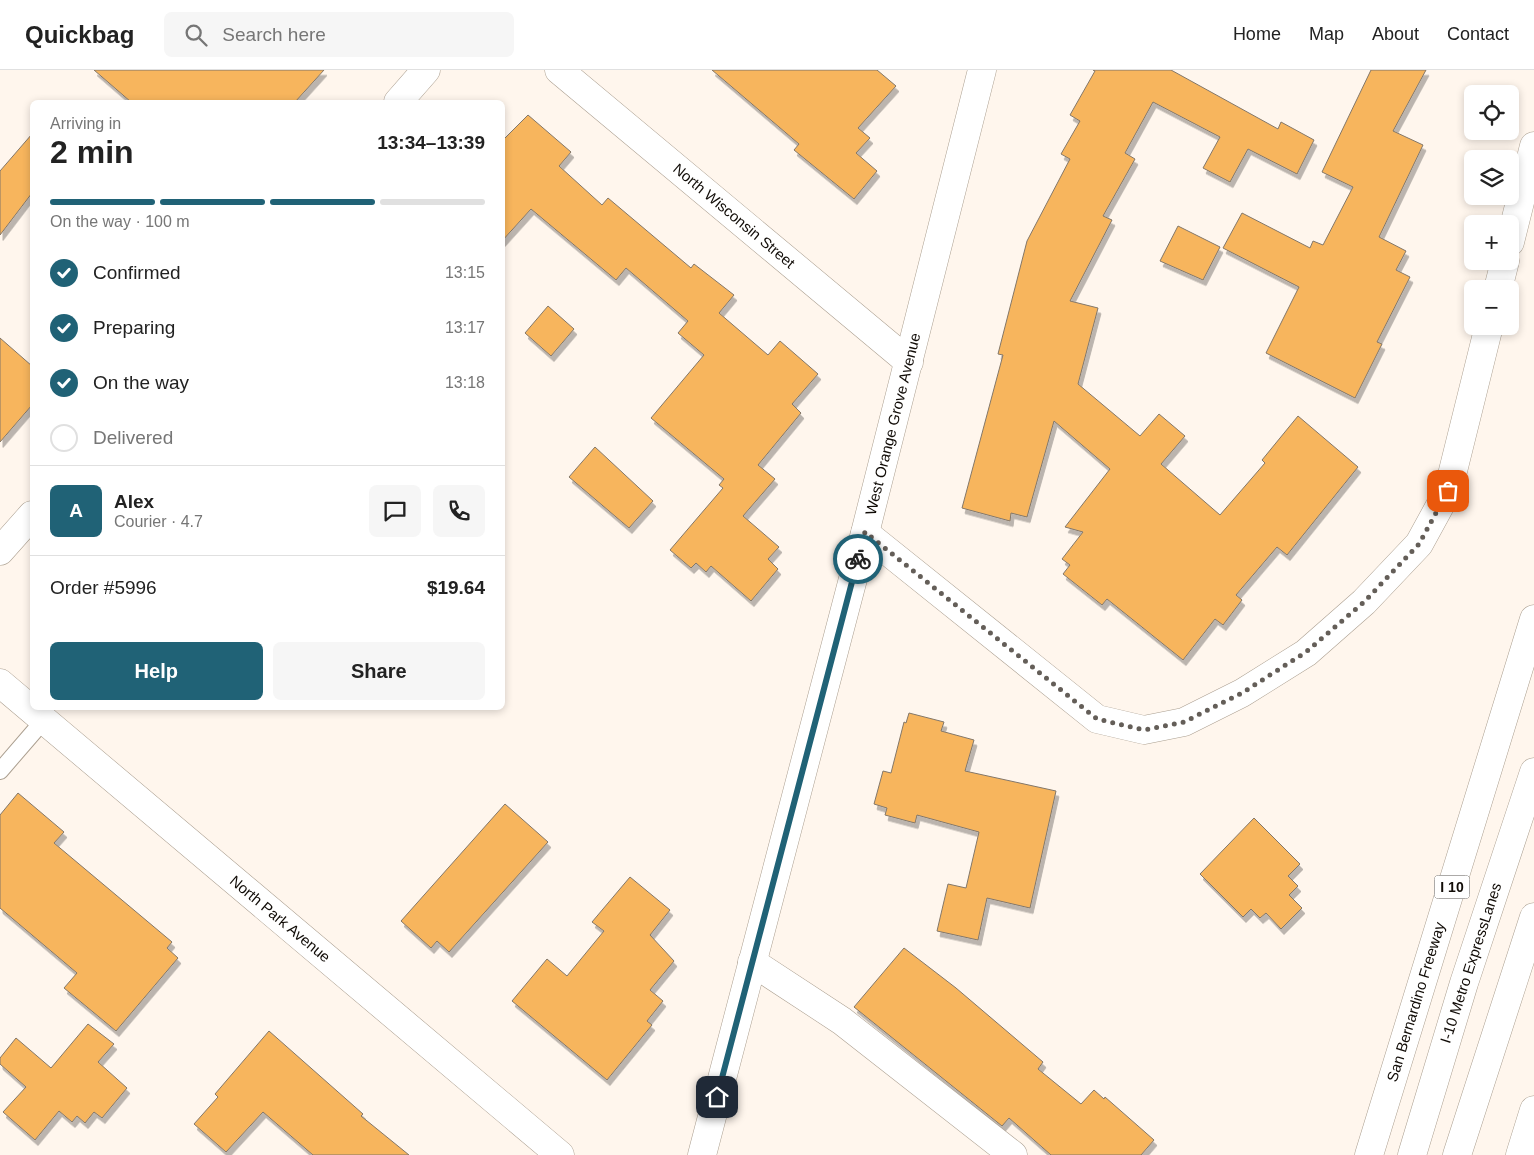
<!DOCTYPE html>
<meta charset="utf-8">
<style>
:root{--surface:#fff;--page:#f6f6f6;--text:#222;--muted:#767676;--line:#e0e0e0;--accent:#206276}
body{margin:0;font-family:Arial,sans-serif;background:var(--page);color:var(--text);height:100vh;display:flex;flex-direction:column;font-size:19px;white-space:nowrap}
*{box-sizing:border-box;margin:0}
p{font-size:16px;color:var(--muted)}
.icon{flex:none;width:28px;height:28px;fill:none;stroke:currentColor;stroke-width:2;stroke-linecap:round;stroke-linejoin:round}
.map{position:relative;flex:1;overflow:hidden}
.sheet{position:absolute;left:30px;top:30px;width:475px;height:610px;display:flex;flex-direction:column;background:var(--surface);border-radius:8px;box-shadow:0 2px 8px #0003}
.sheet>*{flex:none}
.tools{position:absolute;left:1464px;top:15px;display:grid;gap:10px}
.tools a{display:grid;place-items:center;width:55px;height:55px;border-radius:8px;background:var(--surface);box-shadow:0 2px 8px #0003;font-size:25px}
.pin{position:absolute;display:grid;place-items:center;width:42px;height:42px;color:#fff;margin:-21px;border-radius:10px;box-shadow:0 2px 8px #0006}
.courier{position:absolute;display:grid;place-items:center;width:50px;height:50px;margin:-25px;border:4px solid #206276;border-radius:50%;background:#fff;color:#222;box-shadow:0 1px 6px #0007}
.summary em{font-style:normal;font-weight:600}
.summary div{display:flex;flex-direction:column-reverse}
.summary{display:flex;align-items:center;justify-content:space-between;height:85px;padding:0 20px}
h1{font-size:32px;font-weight:600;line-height:38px}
.bar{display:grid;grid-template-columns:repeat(4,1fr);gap:8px 5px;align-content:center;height:60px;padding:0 20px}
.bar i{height:6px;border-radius:4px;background:var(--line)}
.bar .selected{background:var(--accent)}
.bar p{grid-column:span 4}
.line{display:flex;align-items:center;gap:12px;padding:0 20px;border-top:1px solid var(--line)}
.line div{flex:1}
.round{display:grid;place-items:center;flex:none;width:52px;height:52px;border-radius:8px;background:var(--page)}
ol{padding:0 20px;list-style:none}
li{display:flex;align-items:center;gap:15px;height:55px}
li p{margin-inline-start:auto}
li .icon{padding:5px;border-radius:50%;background:var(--accent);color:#fff;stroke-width:4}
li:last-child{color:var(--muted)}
li i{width:28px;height:28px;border:2px solid var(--line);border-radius:50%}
.action{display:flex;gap:10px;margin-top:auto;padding:10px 20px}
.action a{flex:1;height:58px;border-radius:8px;background:var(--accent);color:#fff;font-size:20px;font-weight:600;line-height:58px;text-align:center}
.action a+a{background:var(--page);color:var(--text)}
header{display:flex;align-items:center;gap:30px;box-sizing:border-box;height:70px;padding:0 25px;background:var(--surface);border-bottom:1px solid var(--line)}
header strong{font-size:24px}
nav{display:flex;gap:28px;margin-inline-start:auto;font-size:18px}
.search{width:350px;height:45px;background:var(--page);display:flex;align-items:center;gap:12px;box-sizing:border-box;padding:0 18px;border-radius:8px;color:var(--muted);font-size:19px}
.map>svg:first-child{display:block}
.building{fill:#f7b55d;stroke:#837769;filter:url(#shadow)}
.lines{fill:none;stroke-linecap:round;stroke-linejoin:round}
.lane-casing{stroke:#ab9f90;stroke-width:18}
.street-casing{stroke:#ab9f90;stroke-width:29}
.secondary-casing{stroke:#ab9f90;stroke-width:29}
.highway-casing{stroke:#ab9f90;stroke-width:29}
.lane{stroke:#fff;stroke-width:16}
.street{stroke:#fff;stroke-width:28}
.secondary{stroke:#fff;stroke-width:28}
.highway{stroke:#fff;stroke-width:28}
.done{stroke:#645e58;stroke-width:5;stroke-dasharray:0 9}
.route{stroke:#206276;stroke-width:6}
.labels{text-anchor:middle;stroke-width:4;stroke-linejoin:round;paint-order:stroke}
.shield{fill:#fff;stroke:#585551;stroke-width:1}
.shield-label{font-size:14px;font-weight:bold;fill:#110c07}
.street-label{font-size:15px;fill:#110c07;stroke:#fff}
</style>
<header>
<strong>Quickbag</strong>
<div class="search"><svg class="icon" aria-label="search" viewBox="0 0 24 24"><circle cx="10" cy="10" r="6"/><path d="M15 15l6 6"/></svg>Search here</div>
<nav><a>Home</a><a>Map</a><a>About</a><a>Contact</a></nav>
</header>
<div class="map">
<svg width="1534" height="1085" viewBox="0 0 1534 1085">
<defs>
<filter id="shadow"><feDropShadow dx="3" dy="5.5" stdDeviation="0" flood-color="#0004"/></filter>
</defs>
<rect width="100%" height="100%" fill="#fff6ed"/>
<!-- building -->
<g class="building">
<polygon points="94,0 324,0 295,32 131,32"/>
<polygon points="712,0 877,0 896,16 858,58 870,68 856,83 877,101 854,129 794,80 799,74"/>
<polygon points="1093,0 1171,0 1278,59 1281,52 1314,70 1297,104 1248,79 1230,112 1203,98 1220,67 1153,32 1125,83 1135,89 1103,146 1112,150 1070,231 1098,238 1078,314 1140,366 1159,344 1185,366 1161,394 1220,445 1265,393 1262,390 1298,346 1358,397 1287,485 1277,477 1236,525 1242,530 1223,555 1215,549 1183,590 1107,529 1102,535 1063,504 1070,495 1062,489 1083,462 1065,457 1110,399 1054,351 1027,447 1011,443 1010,451 962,438 1003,285 998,284 1027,171 1070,89 1061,84 1080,51 1070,45 1095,1"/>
<polygon points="1371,0 1426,0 1393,61 1423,75 1379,167 1406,181 1396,200 1410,207 1377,272 1382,274 1355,328 1266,283 1299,217 1223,178 1242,143 1310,178 1313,171 1323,175 1353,117 1322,102"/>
<polygon points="528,45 571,82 559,96 602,135 608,128 691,198 694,194 734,225 719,243 768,285 780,271 818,304 792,334 801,343 758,395 775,409 743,446 779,477 768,489 778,499 751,531 711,496 706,502 696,493 691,498 670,480 723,418 719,415 724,409 651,348 704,285 678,263 688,251 626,198 616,210 531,139 502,171 502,71"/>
<polygon points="32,64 32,123 0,165 0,101"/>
<polygon points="1178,156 1220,177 1203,210 1160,191"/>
<polygon points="548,236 574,259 551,286 525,263"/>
<polygon points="0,268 32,296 32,335 0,372"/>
<polygon points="595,377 653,431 629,458 569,407"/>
<polygon points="909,643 944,652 941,661 974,670 965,701 1056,721 1030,838 987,828 978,870 937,861 948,814 966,818 979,762 917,745 915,753 885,745 887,738 874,734 883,701 891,703 904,652 906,653"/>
<polygon points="18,723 64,762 54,773 172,872 167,878 178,888 116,961 64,918 77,903 0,838 0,745"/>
<polygon points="505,734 548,772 449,882 437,871 431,878 401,851"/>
<polygon points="1254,748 1300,794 1288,806 1298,816 1289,825 1302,838 1281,859 1266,843 1260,848 1251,839 1243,847 1200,804"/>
<polygon points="630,807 670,840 650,865 674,891 650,920 663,931 647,951 652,955 607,1010 512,931 547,889 567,906 604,861 592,852"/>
<polygon points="904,878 956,918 1043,992 1038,999 1081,1034 1094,1020 1104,1029 1105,1027 1154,1070 1141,1085 1051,1085 1009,1048 1002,1056 854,937"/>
<polygon points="88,954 114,974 98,992 127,1018 102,1048 94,1042 85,1053 77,1046 72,1052 59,1041 35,1070 3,1042 26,1017 0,994 0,988 16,968 51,998"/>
<polygon points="269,961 363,1044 361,1046 409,1085 313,1085 263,1042 226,1082 194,1054 218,1027 215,1024"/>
</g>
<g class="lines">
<defs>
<polyline id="lane" points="0,701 44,650"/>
<g id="street">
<polyline points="559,0 909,292"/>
<polyline points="398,32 426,0"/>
<polyline points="1510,172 1534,76"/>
<polyline points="1498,219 1505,191"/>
<polyline points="865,463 1097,649 1144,660 1184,652 1242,623 1306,583 1364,532 1419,474 1448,421 1489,256"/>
<polyline points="0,481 32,445"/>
<polyline points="752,892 842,951 1013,1085"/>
</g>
<g id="secondary">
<polyline points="0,613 560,1085"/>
<polyline points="702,1085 865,463 982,0"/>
</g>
<g id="highway">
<polyline points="1369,1085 1534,549"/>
<polyline points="1412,1085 1464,913 1534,702"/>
<polyline points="1457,1085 1534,847"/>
<polyline points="1520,1085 1534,1040"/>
</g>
</defs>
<!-- lane casing -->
<use href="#lane" class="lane-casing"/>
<!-- street casing -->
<use href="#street" class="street-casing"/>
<!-- secondary casing -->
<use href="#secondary" class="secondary-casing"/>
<!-- highway casing -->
<use href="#highway" class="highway-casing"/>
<!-- lane -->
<use href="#lane" class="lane"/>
<!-- street -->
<use href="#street" class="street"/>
<!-- secondary -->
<use href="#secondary" class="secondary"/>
<!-- highway -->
<use href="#highway" class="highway"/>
</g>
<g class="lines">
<!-- done -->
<polyline class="done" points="858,489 865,462 1097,649 1144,660 1184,652 1242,623 1306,582 1364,532 1419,474 1448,421"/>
<!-- route -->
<polyline class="route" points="717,1027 858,489"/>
</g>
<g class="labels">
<!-- shield labels -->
<rect class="shield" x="1434.5" y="805.5" width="35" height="23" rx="4"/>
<g class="shield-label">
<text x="1452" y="822">I 10</text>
</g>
<!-- street labels -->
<g class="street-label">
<text transform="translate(734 146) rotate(40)" y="5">North Wisconsin Street</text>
<text transform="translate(893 354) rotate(-76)" y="5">West Orange Grove Avenue</text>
<text transform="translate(280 849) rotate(40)" y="5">North Park Avenue</text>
<text transform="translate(1471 893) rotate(-72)" y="5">I-10 Metro ExpressLanes</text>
<text transform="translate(1416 932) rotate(-73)" y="5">San Bernardino Freeway</text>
</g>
</g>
</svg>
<div class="tools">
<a><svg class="icon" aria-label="locate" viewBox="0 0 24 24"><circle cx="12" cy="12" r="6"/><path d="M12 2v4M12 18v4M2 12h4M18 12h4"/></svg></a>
<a><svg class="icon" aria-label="layers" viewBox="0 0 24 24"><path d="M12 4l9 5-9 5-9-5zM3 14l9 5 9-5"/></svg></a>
<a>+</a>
<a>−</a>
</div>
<div class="pin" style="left:1448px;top:421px;background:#ea580c"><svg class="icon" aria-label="bag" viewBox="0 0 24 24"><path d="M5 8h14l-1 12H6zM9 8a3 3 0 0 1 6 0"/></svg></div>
<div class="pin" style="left:717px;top:1027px;background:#1f2937"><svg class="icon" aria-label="home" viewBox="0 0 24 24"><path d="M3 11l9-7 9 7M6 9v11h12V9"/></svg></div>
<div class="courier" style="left:858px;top:489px"><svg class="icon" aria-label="bike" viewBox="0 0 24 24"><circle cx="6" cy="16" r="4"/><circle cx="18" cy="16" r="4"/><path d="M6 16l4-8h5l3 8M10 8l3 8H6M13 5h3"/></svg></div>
<section class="sheet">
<div class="summary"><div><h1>2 min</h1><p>Arriving in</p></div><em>13:34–13:39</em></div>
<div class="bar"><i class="selected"></i><i class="selected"></i><i class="selected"></i><i></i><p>On the way · 100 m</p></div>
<ol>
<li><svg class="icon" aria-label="check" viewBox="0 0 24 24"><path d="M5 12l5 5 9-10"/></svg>Confirmed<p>13:15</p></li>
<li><svg class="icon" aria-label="check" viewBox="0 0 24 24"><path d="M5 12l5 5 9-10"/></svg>Preparing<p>13:17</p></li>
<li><svg class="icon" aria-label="check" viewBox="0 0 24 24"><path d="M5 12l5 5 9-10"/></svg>On the way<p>13:18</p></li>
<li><i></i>Delivered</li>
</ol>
<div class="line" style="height:90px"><b class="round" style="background:var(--accent);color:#fff">A</b><div><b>Alex</b><p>Courier · 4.7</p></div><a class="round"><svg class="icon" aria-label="chat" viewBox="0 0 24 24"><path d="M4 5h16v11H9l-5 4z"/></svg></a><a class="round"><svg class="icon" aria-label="phone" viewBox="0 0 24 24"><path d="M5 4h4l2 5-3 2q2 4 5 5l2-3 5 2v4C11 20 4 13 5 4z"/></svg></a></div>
<div class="line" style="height:65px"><div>Order #5996</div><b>$19.64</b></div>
<div class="action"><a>Help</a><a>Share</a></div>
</section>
</div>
